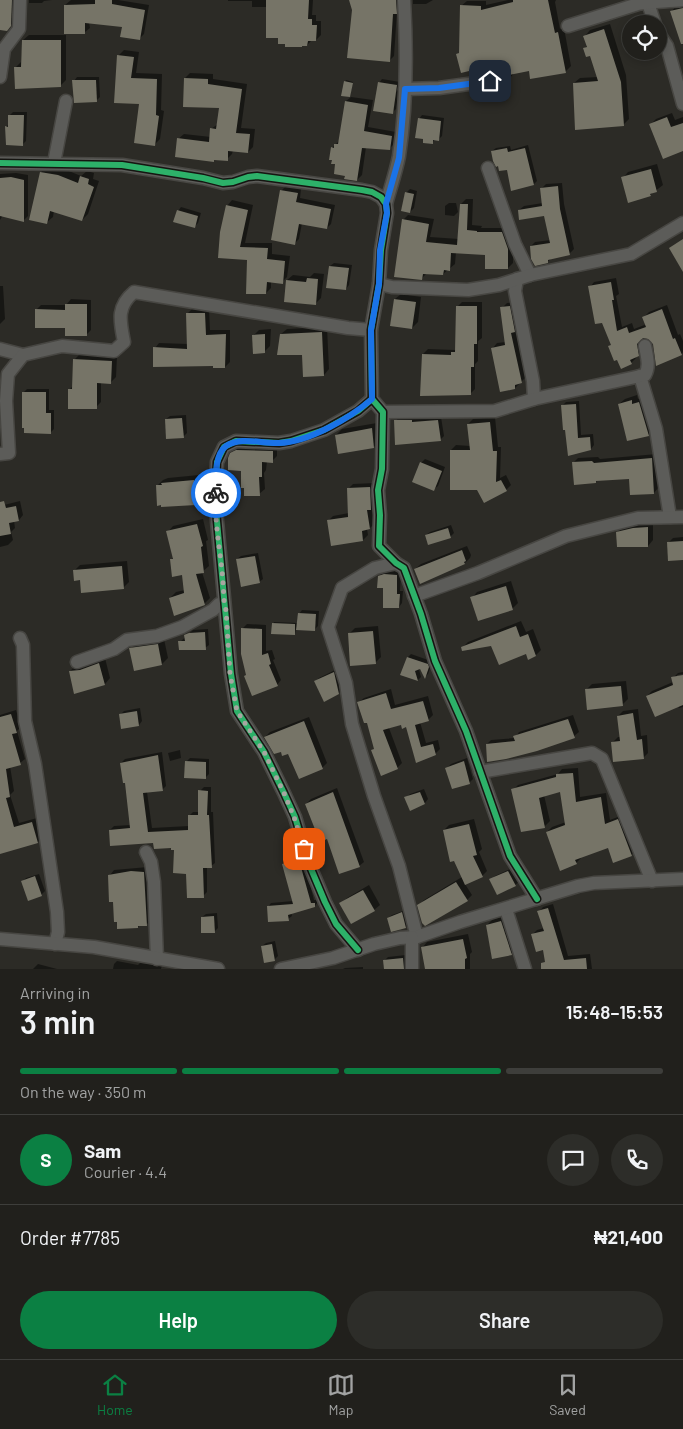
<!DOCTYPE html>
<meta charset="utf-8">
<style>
:root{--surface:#21201c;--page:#2d2d29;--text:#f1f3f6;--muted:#a2a3a3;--line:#3e3e3b;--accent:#0b8043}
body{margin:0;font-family:Barlow,sans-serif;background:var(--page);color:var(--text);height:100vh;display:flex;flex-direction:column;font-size:19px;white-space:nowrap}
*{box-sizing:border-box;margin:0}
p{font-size:16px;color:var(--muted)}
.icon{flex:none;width:28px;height:28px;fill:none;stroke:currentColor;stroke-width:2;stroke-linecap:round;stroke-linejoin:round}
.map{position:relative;height:969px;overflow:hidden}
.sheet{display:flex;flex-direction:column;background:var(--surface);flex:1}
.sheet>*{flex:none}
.controls{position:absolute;left:622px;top:15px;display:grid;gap:10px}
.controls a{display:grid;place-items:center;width:45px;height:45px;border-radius:50%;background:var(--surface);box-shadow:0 2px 8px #0003,0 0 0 1px var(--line);font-size:25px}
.pin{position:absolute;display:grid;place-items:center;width:42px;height:42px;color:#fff;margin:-21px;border-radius:10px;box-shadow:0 2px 8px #0006}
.courier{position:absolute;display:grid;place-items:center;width:50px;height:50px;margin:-25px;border:4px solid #1a73e8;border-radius:50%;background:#fff;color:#222;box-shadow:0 1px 6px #0007}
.headline em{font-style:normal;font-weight:600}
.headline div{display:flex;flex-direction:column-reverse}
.headline{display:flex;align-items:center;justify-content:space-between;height:85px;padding:0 20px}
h1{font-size:32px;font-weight:600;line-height:38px}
.bar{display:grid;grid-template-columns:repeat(4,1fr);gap:8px 5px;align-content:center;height:60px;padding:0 20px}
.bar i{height:6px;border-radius:4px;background:var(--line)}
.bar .selected{background:var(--accent)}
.bar p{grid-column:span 4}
.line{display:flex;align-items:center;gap:12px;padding:0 20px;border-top:1px solid var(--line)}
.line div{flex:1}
.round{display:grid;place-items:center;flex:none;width:52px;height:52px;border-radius:26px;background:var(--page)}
.cta{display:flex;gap:10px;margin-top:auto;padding:10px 20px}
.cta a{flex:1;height:58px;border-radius:30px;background:var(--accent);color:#fff;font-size:20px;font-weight:600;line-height:58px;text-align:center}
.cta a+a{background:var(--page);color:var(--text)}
.tab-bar{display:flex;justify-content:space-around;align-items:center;height:70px;border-top:1px solid var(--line);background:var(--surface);font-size:14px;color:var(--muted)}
.tab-bar a{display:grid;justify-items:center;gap:2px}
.tab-bar .selected{color:var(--accent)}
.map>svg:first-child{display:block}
.shadow{fill:#0007}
.building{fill:#767467}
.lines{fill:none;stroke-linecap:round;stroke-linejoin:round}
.minor-casing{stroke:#474642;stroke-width:15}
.minor{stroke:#5c5c59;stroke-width:12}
.cycleway-casing{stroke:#151511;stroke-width:9}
.cycleway{stroke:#2db169;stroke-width:6}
.done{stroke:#a7a6a1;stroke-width:5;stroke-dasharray:0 9}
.route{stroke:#1a73e8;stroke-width:6}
</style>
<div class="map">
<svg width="683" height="969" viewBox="0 0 683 969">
<rect width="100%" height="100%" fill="#2c2b26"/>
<!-- shadow -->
<g class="shadow">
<polygon points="0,0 16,0 15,20 7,30 0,29"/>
<polygon points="29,0 52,0 44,1 42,3 29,3"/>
<polygon points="71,0 118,0 149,5 144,34 139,39 123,25 89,22 90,28 85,32 66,33 66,80 60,86 16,67 21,62 23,40 29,35 66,35 65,5"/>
<polygon points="228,0 313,0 312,15 316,15 316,21 321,21 321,35 316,40 312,40 307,45 279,37 268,7 252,7 252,1 228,1"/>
<polygon points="350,0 401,0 401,7 397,11 394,56 389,61 353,10"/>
<polygon points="413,0 433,0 426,4 413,4"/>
<polygon points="508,0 556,0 555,2 560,29 564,28 571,66 565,72 530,70 514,73 510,78 500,66 474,69 458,54 460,52 461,6 467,1 486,1 486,5"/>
<polygon points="683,5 683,45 672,11 676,6"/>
<polygon points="610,24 626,75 629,119 623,125 574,83 580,78 598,77 591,55 585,48 588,45 585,36 590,30"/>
<polygon points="124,50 139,52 136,73 162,74 161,110 164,111 160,139 154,145 141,102 115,102 119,55"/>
<polygon points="190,73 213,74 213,79 247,84 241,128 255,129 253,147 248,152 233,150 232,154 227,159 216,158 214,160 178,139 184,134 211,137 211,129 218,124 220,107 185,78"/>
<polygon points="77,77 99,77 100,97 96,101 74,81"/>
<polygon points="382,79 400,82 396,109 392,113 379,83"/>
<polygon points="346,80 353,82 350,96 345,82"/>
<polygon points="351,97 373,100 368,127 396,132 394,144 389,149 366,147 362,175 357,180 346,175 336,163 332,148 340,140 346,101"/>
<polygon points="13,112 27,112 26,141 22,145 6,127 9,124 10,115"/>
<polygon points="672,113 675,120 683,117 683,150 651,124 656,119"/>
<polygon points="422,115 444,118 442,136 438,140 435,139 432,143 419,119"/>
<polygon points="528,145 537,181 534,184 499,165 492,151 496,148 510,146 511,150"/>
<polygon points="657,164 663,185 650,195 623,178 628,172"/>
<polygon points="47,167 64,169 81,176 87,171 94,173 93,179 99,181 88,214 82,220 54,210 53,217 47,222 41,172"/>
<polygon points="16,173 28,175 28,216 24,220 3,215 0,220 0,174"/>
<polygon points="562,183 564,204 574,249 569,254 552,258 547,262 531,246 535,242 551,240 545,214 519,210 524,206 543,203 542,188 546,184"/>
<polygon points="286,186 301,189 300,198 335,205 331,224 327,228 302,223 299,239 295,243 281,191"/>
<polygon points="410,189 417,191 414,208 410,212 406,193"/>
<polygon points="466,199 473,199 472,225 482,226 481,228 507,228 513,243 513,263 508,268 487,254 456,252 455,264 443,274 427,273 421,279 403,220 408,215 434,219 430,237 459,239 461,204"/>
<polygon points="232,200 253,205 245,243 272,243 272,254 290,256 287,277 282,282 271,281 271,288 266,293 248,258 221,233 227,206"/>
<polygon points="449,203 456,203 458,212 454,216 445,215 445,206"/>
<polygon points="181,207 201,213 198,223 194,227 178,211"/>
<polygon points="334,263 352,265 349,285 346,289 330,266"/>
<polygon points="314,273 324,274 321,298 315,304 287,280 293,275 310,277"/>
<polygon points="616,278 619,294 616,296 622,327 632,323 634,329 647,324 644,317 649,312 667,305 678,335 680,334 683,341 683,352 682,354 654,344 652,339 642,338 643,350 635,356 636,358 631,363 612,344 590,287 594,282"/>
<polygon points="0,286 3,286 5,319 0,324"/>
<polygon points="401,294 421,297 418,322 412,328 395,299"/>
<polygon points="71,299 91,300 91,330 86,335 36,310 41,305 66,305"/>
<polygon points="462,302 482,302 482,338 478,341 478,361 475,364 475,389 470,394 423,354 428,349 455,350 457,348 457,307"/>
<polygon points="515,302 526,377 515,388 492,349 497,343 506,342 502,308 507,303"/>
<polygon points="192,309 209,309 210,330 230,330 230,362 225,367 155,348 159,343 188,344 187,314"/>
<polygon points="327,327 329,369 324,375 281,334 287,329"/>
<polygon points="271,329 270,346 264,352 254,335 259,330"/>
<polygon points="79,355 117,356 116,377 111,382 101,382 101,402 96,407 69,390 73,386 74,360"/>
<polygon points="27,389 49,389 49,410 54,410 54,429 51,432 24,392"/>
<polygon points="637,395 638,399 645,397 654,429 648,435 619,404 625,399"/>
<polygon points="579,401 581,435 593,434 594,445 591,449 569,455 562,406 566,402"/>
<polygon points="186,415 187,433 183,437 166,419 170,416"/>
<polygon points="399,417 415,417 415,419 441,417 444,436 440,440 396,421"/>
<polygon points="495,417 498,447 501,447 500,478 506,475 511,485 506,490 477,488 451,450 456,445 470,446 468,424 473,419"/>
<polygon points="377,423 379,441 374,447 336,435 342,429"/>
<polygon points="242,445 277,446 277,456 272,461 267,461 266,470 264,473 265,489 259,494 231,454"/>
<polygon points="657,454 658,488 654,493 630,477 598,479 596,482 573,463 578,458 598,457 600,459"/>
<polygon points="425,459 445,467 438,486 434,489 421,463"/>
<polygon points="199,475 201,498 195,504 157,486 163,480 168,478"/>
<polygon points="375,483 376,503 372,507 375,523 370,528 367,529 368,535 363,540 328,521 333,516 349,513 348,489 353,484"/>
<polygon points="20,501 23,515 19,520 14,521 15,528 11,532 13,540 8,545 0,547 0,506"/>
<polygon points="203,519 208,540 206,541 209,566 202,572 210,598 204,604 170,598 176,592 185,590 184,574 171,560 174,557 168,532 173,526"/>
<polygon points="653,522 653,540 648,546 618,532 624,526"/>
<polygon points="451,525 454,533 450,537 426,535 430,532"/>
<polygon points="683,537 683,558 668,543 673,538"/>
<polygon points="467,546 471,555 470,558 465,563 420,582 415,569 421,564"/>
<polygon points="258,553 263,579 259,582 237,559 241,556"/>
<polygon points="127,561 129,582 123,588 81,579 74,571 80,565"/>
<polygon points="388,571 401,572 400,591 403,591 402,603 399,607 379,576 383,573"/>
<polygon points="511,581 518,603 512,609 472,598 477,592"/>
<polygon points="302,610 319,611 318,626 314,630 296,629 295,634 273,624 274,622 298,623 299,614"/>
<polygon points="521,621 526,632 533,629 541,650 536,655 492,645 462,648 468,642"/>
<polygon points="247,624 266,625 266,651 272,650 275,659 273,660 281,680 277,685 247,674 242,629"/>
<polygon points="378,626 381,657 375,663 349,634 355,628"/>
<polygon points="208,629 209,645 205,648 180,642 193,630"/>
<polygon points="164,639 168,658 162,664 135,669 131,649 136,643"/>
<polygon points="411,654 431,661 432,663 428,674 425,677 418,666 421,677 418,680 402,674 408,657"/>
<polygon points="105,658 110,678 105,684 75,693 70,671 76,666"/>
<polygon points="337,669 342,689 339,693 316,681 319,678"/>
<polygon points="683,672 683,674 677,675 677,677 683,676 683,707 679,708 678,706 647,696 652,691 673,682 673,678 678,673"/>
<polygon points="626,681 628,699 622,705 586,690 592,684"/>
<polygon points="391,689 395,705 428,696 433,715 428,720 420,722 426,743 438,740 440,749 435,754 416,761 407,726 402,724 389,728 402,763 397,768 375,748 367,721 359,702 364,698"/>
<polygon points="140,708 142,721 139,725 120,715 124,711"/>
<polygon points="638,709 641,736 647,735 648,753 643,758 613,742 618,737 621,737 618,716 623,711"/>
<polygon points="16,710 21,727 17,731 25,759 20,763 10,766 14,791 10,795 19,823 37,818 42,837 38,842 0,853 0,715"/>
<polygon points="573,715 579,732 574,736 487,744 491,740 515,738 519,732"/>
<polygon points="309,717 327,763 322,768 282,750 265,737 270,732"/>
<polygon points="180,750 181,758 170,761 168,753"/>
<polygon points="162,752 166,786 162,790 147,792 152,828 189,826 189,816 193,812 199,812 200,791 204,787 211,787 211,812 213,812 215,863 211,866 207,867 207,892 203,896 187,872 175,848 110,830 114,826 131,825 126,781 121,763 125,759"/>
<polygon points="190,758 209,759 209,774 205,778 186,762"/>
<polygon points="467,758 473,779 469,783 447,768 451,764"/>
<polygon points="578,768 580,797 606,793 610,820 623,815 636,850 631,855 608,846 580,856 581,858 576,863 547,832 552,827 566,822 561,790 544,795 550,821 545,826 513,790 518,785 558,774 562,769"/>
<polygon points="337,788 364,862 359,866 328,837 306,804 311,799"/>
<polygon points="424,789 428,799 425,803 411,809 406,798 410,794"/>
<polygon points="474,819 482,849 479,852 487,871 482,876 465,884 472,895 467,900 419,905 424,900 462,877 444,830 449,825"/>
<polygon points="303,857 314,900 318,900 318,902 315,906 291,912 292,916 288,919 268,907 271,903 293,901 284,865 287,861"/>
<polygon points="148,867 151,920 146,925 140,925 138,927 114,901 110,875 114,870"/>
<polygon points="512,868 519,882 515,885 491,880 495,876"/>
<polygon points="39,874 45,891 41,895 23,881 26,878"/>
<polygon points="369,885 380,905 374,910 341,904 347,898"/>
<polygon points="553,904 568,956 590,954 592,969 547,969 544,948 533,934 537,930 544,928 539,912 543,907"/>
<polygon points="406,910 409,923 406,927 388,918 392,915"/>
<polygon points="217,913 218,928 214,932 202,917 206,914"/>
<polygon points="507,916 517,948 511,954 487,925 493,919"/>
<polygon points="468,934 472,952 470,954 470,969 435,969 422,948 427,942"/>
<polygon points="275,941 278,956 274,960 262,946 266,943"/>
<polygon points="406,955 408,969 385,969 384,961 388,957"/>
<polygon points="117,961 138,965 140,963 162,965 161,969 113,969 114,964"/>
<polygon points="38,964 57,969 33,969"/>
<polygon points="363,967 363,969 343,969 345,968"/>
</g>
<!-- building -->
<g class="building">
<polygon points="0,0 12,0 11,26 7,31 0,30"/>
<polygon points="95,0 112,0 112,4 145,10 140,40 120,37 122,27 85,23 85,34 64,34 64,5 95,4"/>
<polygon points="266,0 309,0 308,19 312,19 312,25 317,25 316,41 308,41 307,46 302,46 302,47 285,47 285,44 278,44 278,38 266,38"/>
<polygon points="349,0 396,0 397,14 393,14 390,62 347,58 352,10"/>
<polygon points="513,0 548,0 555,33 558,32 566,73 530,79 529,71 509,75 510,79 501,81 499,68 474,74 473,70 461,73 456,54 459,53 460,5 481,6 481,10 513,2"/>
<polygon points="683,8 683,44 681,44 670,11"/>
<polygon points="604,29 621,82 624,126 575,130 573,83 598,81 590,56 586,57 583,48 587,47 583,36"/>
<polygon points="22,40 61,40 61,87 15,89 14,67 21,67"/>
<polygon points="117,55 134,57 131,78 157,79 156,115 159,116 155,146 134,143 139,104 114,103"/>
<polygon points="184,78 208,79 208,84 242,89 236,133 250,134 248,153 228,151 228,161 214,160 214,162 175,157 177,138 209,142 210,128 216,129 219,108 183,107"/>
<polygon points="72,80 96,80 97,102 74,103"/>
<polygon points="344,81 353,83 350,97 341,96"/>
<polygon points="378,82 397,85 393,114 373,111"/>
<polygon points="345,101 368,105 364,131 392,136 390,150 362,148 357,181 344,179 345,176 334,174 335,164 331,164 332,160 329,160 331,147 334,148 334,144 338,144"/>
<polygon points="8,115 24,115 23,146 6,145 5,126 8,127"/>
<polygon points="667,117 671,127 683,123 683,151 663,159 649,124"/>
<polygon points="418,118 441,121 439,141 433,140 433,144 423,143 423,139 415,138"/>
<polygon points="507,148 508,152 525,148 534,185 511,191 507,170 499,171 498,166 496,167 493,161 491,151"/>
<polygon points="651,169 657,192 650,194 651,196 628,203 621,177"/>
<polygon points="40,172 58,175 78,183 80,176 89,179 88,184 94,187 82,221 50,211 47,224 29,220"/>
<polygon points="11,177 24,180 24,222 0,216 0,178"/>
<polygon points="558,186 560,209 570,255 548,260 548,263 535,266 531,259 530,246 550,243 544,216 519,220 518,210 542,206 540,188"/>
<polygon points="280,190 298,193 296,202 331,209 327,229 299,224 295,245 271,240"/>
<polygon points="405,192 414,194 410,213 401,211"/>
<polygon points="460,204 468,204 467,230 477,231 477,232 502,232 508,249 508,269 485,269 485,255 451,253 450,271 444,270 443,275 423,274 422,280 394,277 402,219 429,224 426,242 457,245"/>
<polygon points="226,205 248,210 240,247 268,248 267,259 285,261 283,284 267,282 266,294 246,294 247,260 218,258 220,232"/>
<polygon points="177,210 198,216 195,228 173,222"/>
<polygon points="683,239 683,272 669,248"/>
<polygon points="329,266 349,268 346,290 326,288"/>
<polygon points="307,278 318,279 316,305 284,302 286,280 306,282"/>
<polygon points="611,282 614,300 612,300 617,331 627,327 629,333 646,327 642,317 662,309 673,339 675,338 682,355 656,366 653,344 648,339 643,338 637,344 639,356 630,360 632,364 621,369 617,360 614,361 608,346 611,345 602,323 595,324 588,286"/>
<polygon points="394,299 416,302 412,329 390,326"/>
<polygon points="65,304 87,304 87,336 65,336 65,328 35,328 35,309 65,310"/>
<polygon points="456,306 477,306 477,344 474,344 474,367 471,367 471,395 420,396 422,354 451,355 451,352 455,352"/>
<polygon points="510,306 515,332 511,333 522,383 515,385 515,389 500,392 491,348 505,345 500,307"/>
<polygon points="186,313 205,313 206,335 226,334 225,368 213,368 213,366 153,367 153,347 187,349"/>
<polygon points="322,332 324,376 303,377 302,355 277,355 280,334"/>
<polygon points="265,334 265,353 253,354 252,335"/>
<polygon points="73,359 112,361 111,384 97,383 97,409 68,409 68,389 72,389"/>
<polygon points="22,392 46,392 46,413 51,413 51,434 24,433 24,428 22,428"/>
<polygon points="632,400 632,404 639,402 649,436 627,441 618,404"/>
<polygon points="576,404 578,438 590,437 591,450 568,456 565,430 563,430 561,405"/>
<polygon points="182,418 184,438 166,439 165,419"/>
<polygon points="394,420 412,420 412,422 438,420 441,441 395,445"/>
<polygon points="490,422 493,451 497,451 496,482 501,480 507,491 484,503 477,490 450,490 450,450 470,450 467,424"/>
<polygon points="372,428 374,448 338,454 335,435"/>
<polygon points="236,450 273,451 273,463 262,462 262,477 259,477 260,496 244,496 244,488 241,488 241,471 228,470 228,458 230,453"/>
<polygon points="652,458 654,494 630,495 629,479 596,481 596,483 574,485 572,462 592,461 594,463"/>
<polygon points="420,462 442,471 434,491 412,482"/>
<polygon points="194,480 196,505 161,507 161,505 157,506 156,485 162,485 161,483"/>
<polygon points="370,487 371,510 367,510 370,529 362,531 363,541 331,546 327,520 348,517 347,488"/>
<polygon points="4,501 6,508 16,506 19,521 9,523 11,534 0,536 0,502"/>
<polygon points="197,524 203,546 201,547 204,573 196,574 205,605 174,616 169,598 184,593 182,575 172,577 170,559 173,559 166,531"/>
<polygon points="648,527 648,547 617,547 616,532 633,528"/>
<polygon points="448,528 451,538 428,545 425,535"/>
<polygon points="683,541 683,560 668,561 667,542"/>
<polygon points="462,550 466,561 464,562 465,564 420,584 414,569"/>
<polygon points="255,556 260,583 241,587 236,559"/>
<polygon points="122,566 124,589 81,593 80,580 74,581 73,570"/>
<polygon points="384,574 397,575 397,594 400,594 399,608 383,608 383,588 377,588 378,576"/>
<polygon points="506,586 513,610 478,621 470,597"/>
<polygon points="298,613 316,614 315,631 296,630"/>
<polygon points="272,623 295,624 295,635 271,634"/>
<polygon points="516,626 520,637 528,634 536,656 528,660 526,654 499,665 491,646 462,651 461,647"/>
<polygon points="241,628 262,629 262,655 268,653 271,664 269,665 278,686 252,696 244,676 246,675 241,654"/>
<polygon points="373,631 376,664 350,666 348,633"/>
<polygon points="205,632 206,650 179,650 178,641 185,641 184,635 189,633"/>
<polygon points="158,644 162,665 134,671 129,648"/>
<polygon points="407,657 428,664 429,667 425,679 420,669 415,671 418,681 400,675"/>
<polygon points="99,663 105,685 74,694 69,671 80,670"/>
<polygon points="334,672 339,694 324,702 314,681"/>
<polygon points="683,675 683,705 655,717 646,696 673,685 671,677"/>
<polygon points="621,686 623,706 587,710 585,689"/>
<polygon points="386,693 391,709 423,701 429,721 415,725 421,747 433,744 436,755 416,763 406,727 402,729 401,725 383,730 398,769 381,776 371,750 374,749 367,723 364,723 357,702"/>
<polygon points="137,711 139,726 121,729 119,714"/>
<polygon points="633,713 637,740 642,739 644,759 613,762 611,742 620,741 617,716"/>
<polygon points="11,714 17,733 12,734 21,765 6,769 10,797 6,798 14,827 32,822 38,843 0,854 0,717"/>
<polygon points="568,719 575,738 537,751 506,759 487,762 486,744 515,741 513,736"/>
<polygon points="304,721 323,769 299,779 288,754 282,756 281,752 274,754 264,737"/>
<polygon points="158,755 163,791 143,793 148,832 188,830 188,815 198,815 198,790 208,791 207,815 209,815 212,868 203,868 204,898 187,898 186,874 173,873 174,850 171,850 171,848 154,849 153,843 110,846 109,830 130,828 125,783 123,783 120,763"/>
<polygon points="185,761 206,762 206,779 184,778"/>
<polygon points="464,761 470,784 452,789 445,768"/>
<polygon points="573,773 576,802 601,797 605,824 618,819 632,856 613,863 608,848 575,860 577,864 560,871 546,832 565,825 560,792 539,798 545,828 521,832 511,789 556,777 556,774"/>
<polygon points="333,792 360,867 339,874 327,839 320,842 305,804"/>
<polygon points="420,792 425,804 410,811 404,797"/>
<polygon points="469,824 477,855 473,856 483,877 465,885 454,861 450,862 443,830"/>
<polygon points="299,860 311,903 315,903 315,907 288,915 289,921 268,922 267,906 293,904 282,864"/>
<polygon points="131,871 144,872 147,926 138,926 138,928 117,929 117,922 114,922 113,902 109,902 108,875"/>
<polygon points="508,871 516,886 497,895 489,879"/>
<polygon points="35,876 42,896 28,901 21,881"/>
<polygon points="456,882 468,901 425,926 422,923 417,905"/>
<polygon points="363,890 375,911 351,924 339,903"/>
<polygon points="548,908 564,960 586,958 587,969 541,969 541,963 545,962 543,950 536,952 531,934 544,931 537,911"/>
<polygon points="402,912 406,928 391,932 387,918"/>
<polygon points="214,916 215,933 201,933 201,917"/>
<polygon points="501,921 512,955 492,959 486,925"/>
<polygon points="463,939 467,958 465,959 465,969 425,969 421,947"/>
<polygon points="272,944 275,961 264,963 261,946"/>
<polygon points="403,958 404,969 384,969 383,960"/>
</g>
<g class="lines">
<defs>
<g id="minor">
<polyline points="647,0 655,24"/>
<path d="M568 26 638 4C652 1 668 2 683 0"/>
<polyline points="659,34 667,46 683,104"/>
<polyline points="0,77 4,49 19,29 20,0"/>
<polyline points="405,89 439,88 490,81"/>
<polyline points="0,163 122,165 203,178 223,183 233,182 248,177 257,176 362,190 372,192 381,197 386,204 387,213 381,250 379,284 371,330 372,399 383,412 382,469 378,490 380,515 379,546 396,563 404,568 421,614 435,661 466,731 510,856 537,899"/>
<polyline points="54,163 66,101"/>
<polyline points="488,168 515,244 530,275"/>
<path d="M386 204C390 189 396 172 399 156 407 105 407 52 404 0"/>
<polyline points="517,279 515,291 533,381 534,399"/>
<polyline points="379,284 392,287 468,290 499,285 530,275 631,254 683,223"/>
<polyline points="0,349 23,355"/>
<polyline points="640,376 656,429 670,517"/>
<path d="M383 412 495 411 534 399 645 375C650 366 647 357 645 346"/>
<path d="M0 454 9 453 6 401 8 374 23 355 62 346 114 351 124 342C120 321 116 307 134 292L348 328 371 330"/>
<polyline points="396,563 375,568 342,588 328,627 346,683 352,724 374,796 399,866 417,937"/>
<polyline points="414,596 478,573 566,536 638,518 683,517"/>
<polyline points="20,638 23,645 25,721 35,764 57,912 58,932 55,944"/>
<polyline points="77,662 114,649 127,640 157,636 182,627 213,610 219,604 224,605"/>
<polyline points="480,772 592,753 602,759 652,881"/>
<polyline points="146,852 151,862 154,882 157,959"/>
<polyline points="506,909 525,969"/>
<polyline points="0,939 94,947 218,969"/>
<polyline points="358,950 336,924 325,902 309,864 295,817 284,793 264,752 237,711 231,674 215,499 217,462 224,447 236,441 279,443 291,441 324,430 358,411 372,399"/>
<polyline points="281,969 333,958 374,944 400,938 417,937 460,922 578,886 594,883 683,879"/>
<polyline points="412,969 412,937"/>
</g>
</defs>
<!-- minor casing -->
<use href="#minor" class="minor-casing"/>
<!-- minor -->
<use href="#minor" class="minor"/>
<defs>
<g id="cycleway">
<polyline points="0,163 122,165 203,178 223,183 233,182 248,177 257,176 362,190 372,192 381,197 386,204 387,213 381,250 379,284 371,330 372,399 383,412 382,469 378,490 380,515 379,546 396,563 404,568 421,614 435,661 466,731 510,856 537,899"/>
<polyline points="358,950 336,924 325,902 309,864 295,817 284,793 264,752 237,711 231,674 215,499 217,462 224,447 236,441 279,443 291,441 324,430 358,411 372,399"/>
</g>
</defs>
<!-- cycleway casing -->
<use href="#cycleway" class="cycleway-casing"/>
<!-- cycleway -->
<use href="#cycleway" class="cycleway"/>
</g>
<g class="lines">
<!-- done -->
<path class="done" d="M216 493C214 523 221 553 223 583 224 592 223 601 226 610L230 674 237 711 264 752 284 793 294 817 304 849"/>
<!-- route -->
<path class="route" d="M216 493C216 479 214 455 226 446 241 436 262 444 279 443 309 442 350 418 372 399L371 330 379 284 380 250 387 213 386 204 399 158 405 89 439 88 490 81"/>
</g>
</svg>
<div class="controls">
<a><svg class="icon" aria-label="locate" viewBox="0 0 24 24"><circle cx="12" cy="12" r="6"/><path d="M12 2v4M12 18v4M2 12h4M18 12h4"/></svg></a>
</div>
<div class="pin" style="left:304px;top:849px;background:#ea580c"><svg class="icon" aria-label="bag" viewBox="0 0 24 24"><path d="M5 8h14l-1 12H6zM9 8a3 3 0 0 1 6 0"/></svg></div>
<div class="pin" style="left:490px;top:81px;background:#1f2937"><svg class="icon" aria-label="home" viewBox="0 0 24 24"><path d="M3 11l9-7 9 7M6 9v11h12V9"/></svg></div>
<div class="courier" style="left:216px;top:493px"><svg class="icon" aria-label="bike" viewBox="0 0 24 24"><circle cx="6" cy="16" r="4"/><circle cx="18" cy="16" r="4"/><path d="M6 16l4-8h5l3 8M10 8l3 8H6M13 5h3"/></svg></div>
</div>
<section class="sheet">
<div class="headline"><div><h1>3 min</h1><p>Arriving in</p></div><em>15:48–15:53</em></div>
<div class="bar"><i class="selected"></i><i class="selected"></i><i class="selected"></i><i></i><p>On the way · 350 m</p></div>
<div class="line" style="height:90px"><b class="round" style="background:var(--accent);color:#fff">S</b><div><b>Sam</b><p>Courier · 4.4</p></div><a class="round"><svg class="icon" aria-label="chat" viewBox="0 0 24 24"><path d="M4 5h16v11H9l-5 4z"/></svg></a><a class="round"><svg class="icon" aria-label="phone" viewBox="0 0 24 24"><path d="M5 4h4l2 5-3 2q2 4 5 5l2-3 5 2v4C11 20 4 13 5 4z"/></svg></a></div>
<div class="line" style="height:65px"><div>Order #7785</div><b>₦21,400</b></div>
<div class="cta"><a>Help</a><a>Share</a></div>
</section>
<nav class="tab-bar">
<a class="selected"><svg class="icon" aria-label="home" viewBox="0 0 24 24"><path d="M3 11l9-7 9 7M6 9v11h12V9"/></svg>Home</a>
<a><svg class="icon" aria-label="map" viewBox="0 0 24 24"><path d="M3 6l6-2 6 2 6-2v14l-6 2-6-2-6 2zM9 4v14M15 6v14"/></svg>Map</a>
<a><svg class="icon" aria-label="saved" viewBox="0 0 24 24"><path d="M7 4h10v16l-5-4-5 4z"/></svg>Saved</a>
</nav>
